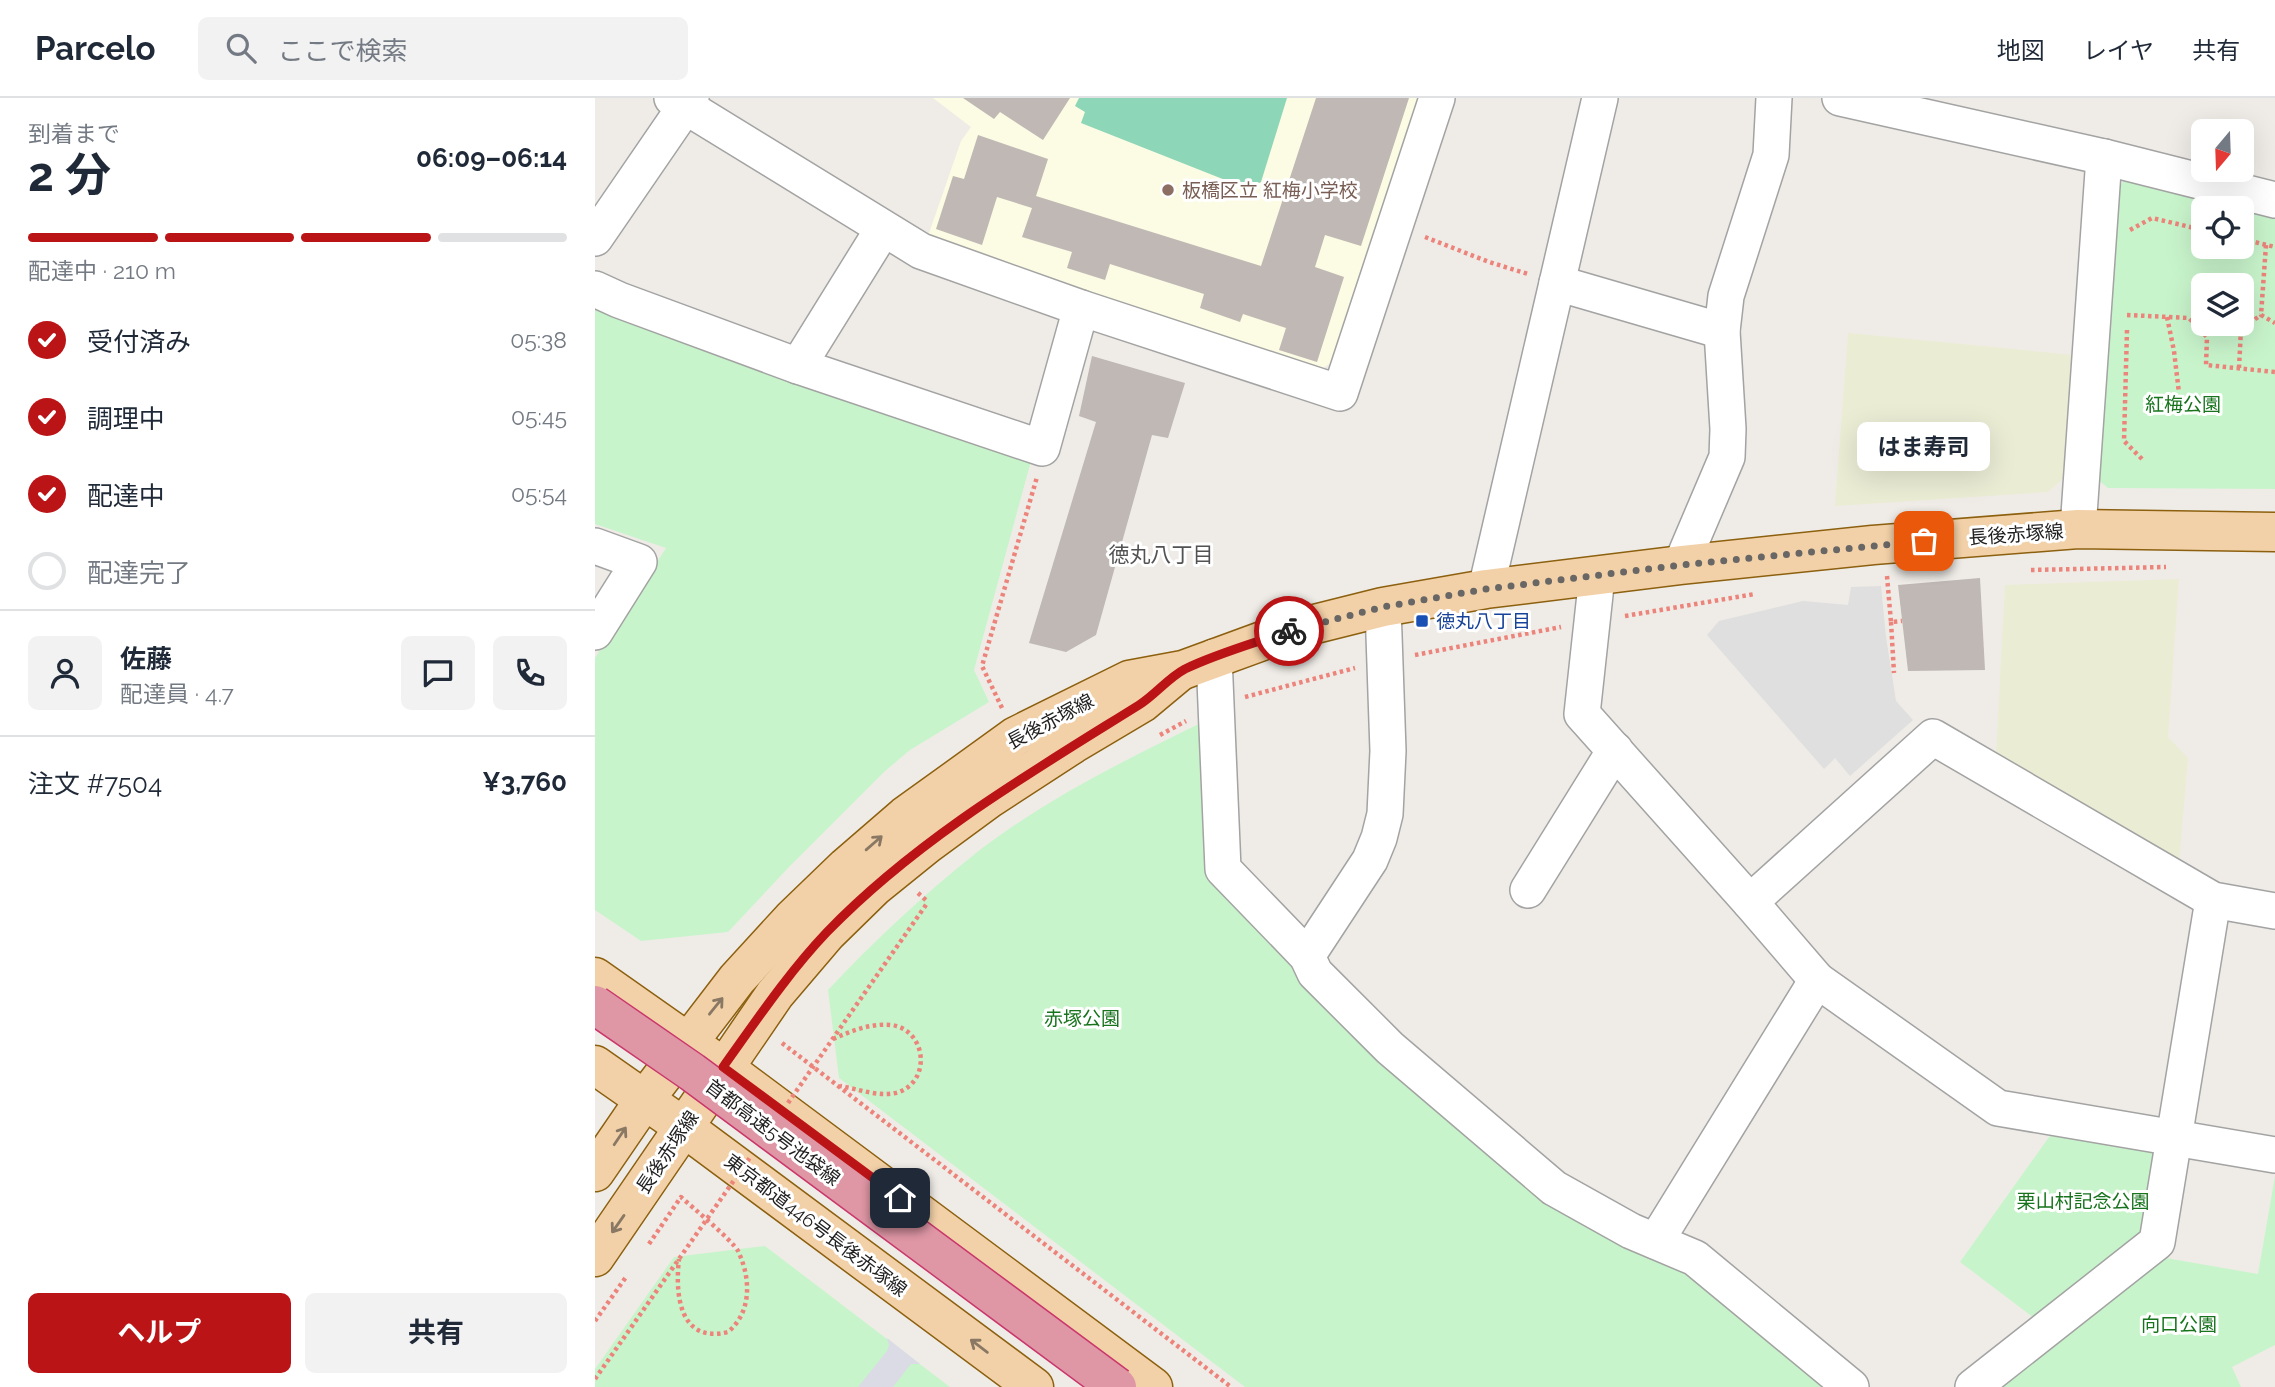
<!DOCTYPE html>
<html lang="ja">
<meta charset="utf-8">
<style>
:root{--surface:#fff;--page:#f2f2f3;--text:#1f2937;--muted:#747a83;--line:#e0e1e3;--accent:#bb1417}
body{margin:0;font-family:Raleway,"Noto Sans JP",sans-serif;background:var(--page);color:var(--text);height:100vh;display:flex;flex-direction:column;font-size:26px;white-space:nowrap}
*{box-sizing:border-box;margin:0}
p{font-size:23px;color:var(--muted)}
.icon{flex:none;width:38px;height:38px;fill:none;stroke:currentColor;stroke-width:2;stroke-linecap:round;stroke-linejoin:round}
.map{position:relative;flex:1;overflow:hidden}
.side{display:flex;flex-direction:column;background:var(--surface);width:595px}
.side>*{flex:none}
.needle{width:46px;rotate:199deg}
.controls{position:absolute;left:1596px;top:21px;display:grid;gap:14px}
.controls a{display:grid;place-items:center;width:63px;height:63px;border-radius:10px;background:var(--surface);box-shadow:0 7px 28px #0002;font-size:35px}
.pin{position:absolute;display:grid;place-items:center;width:60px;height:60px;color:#fff;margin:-30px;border-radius:14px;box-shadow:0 4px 10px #0006}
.courier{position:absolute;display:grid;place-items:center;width:70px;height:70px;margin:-35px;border:5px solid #bb1417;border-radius:50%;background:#fff;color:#222;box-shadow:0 2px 9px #0007}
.bubble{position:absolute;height:49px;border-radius:10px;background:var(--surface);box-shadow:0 7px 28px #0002;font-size:23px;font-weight:700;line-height:49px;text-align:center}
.head em{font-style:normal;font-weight:700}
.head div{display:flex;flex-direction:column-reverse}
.head{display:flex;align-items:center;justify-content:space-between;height:119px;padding:0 28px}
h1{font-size:46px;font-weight:700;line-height:52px}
.bar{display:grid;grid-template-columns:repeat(4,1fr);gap:10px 7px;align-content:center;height:84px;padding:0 28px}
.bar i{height:9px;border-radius:5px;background:var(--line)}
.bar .on{background:var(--accent)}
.bar p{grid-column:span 4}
.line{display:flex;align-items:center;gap:18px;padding:0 28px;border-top:2px solid var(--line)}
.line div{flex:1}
.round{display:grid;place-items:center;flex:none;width:74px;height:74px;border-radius:10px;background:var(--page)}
ol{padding:0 28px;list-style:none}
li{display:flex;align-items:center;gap:21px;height:77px}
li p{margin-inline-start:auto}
li .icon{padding:7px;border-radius:50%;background:var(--accent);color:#fff;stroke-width:4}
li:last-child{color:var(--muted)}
li i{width:38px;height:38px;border:4px solid var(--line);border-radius:50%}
.action{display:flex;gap:14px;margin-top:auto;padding:14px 28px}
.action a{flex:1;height:80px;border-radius:10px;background:var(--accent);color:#fff;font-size:28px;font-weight:700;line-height:80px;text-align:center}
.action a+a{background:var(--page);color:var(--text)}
header{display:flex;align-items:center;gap:42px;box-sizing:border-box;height:98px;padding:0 35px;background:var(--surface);border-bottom:2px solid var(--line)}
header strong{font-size:33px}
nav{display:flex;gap:38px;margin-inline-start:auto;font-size:24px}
.search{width:490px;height:63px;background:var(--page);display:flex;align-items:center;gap:18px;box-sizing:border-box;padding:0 24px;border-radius:10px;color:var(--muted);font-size:26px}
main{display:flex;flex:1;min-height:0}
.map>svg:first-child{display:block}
.education{fill:#fcfbe3}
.farmland{fill:#ebecd4}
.park{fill:#c8f4cb;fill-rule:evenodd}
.pitch{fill:#8dd6b8}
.parking{fill:#dfdfdf}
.plaza{fill:#dbdbe5}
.building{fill:#bfb8b4}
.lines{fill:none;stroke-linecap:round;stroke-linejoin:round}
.minor-casing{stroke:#a3a3a3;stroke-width:38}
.major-casing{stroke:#8c600f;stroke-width:41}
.path{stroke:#ec847b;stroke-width:4.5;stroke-dasharray:3.5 3.5;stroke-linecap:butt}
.minor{stroke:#fff;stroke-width:35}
.major{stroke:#f3d1a8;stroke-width:38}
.highway-bridge-casing{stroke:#ca376c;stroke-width:41;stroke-linecap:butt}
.path-bridge{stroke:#ec847b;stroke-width:4.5;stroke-dasharray:3.5 3.5;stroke-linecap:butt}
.highway-bridge{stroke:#df96a5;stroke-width:38}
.oneway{stroke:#897864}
.done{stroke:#686765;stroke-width:7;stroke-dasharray:0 12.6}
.route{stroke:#bb1417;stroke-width:9}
.education-dot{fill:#8d6e63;stroke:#fff;stroke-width:2.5}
.transit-dot{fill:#1a4fb4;stroke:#fff;stroke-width:2.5}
.labels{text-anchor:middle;stroke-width:6;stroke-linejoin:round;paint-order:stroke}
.education-label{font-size:19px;fill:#785e54;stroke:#fff;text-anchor:start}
.park-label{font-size:19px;fill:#17741d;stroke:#fff}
.street-label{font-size:19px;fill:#1f1f1f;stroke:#fff}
.transit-label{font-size:19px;fill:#164399;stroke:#fff;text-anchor:start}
.neighbourhood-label{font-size:21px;fill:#525252;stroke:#fff}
</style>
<header>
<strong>Parcelo</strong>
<div class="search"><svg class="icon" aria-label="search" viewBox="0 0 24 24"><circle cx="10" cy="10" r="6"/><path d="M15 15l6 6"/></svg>ここで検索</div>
<nav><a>地図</a><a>レイヤ</a><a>共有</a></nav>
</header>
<main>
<section class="side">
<div class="head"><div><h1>2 分</h1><p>到着まで</p></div><em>06:09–06:14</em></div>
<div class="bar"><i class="on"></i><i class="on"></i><i class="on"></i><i></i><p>配達中 · 210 m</p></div>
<ol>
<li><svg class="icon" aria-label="check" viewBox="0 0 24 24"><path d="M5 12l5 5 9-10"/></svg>受付済み<p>05:38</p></li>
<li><svg class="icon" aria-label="check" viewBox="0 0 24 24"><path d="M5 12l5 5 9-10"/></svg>調理中<p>05:45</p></li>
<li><svg class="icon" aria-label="check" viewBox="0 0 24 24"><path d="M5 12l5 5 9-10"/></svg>配達中<p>05:54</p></li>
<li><i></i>配達完了</li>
</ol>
<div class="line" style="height:126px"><a class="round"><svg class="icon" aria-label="person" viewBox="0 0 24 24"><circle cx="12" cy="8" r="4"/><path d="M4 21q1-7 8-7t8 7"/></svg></a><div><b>佐藤</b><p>配達員 · 4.7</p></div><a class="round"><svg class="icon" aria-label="chat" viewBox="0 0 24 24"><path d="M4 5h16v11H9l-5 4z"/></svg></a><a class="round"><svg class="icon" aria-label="phone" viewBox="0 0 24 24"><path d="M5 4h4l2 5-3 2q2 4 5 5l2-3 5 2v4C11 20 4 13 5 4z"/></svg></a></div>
<div class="line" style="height:91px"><div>注文 #7504</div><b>¥3,760</b></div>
<div class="action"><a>ヘルプ</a><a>共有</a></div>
</section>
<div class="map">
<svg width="1680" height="1289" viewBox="0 0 1680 1289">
<rect width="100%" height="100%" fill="#efece7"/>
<!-- education -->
<polygon class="education" points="338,0 829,0 740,263 719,275 332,141 366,43 376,29"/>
<!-- farmland -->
<g class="farmland">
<polygon points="1253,235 1479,257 1469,380 1453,394 1240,408"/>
<polygon points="1584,481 1573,639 1593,660 1584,765 1401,658 1410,487"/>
</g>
<!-- park -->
<g class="park">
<path d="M1530 82 1680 117V391L1513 390 1500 379 1520 92ZM1608 110H1647V149H1608ZM1608 187H1647V226H1608Z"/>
<polygon points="0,205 436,363 379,572 394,604 315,652 289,674 194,769 133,834 46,843 0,812 0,560 71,450 0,426"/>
<path d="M612 622 617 774 695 854 700 871 1092 1170 1236 1289H650L244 980 233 892C279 843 328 797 381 755 452 700 532 661 612 622Z"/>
<polygon points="1459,1032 1555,1048 1564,1059 1548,1136 1443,1223 1365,1164"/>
<polygon points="1680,1078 1680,1247 1637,1269 1646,1289 1395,1289 1565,1159 1663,1176"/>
<polygon points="170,1148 355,1289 0,1289 0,1271 79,1159"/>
</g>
<!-- pitch -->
<polygon class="pitch" points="484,0 692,0 666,84 653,91 486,25 490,14 480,8"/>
<!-- parking -->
<polygon class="parking" points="1286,488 1291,539 1301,603 1318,622 1255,678 1240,660 1229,671 1112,537 1124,523 1208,503 1253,507 1256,489"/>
<!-- plaza -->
<polygon class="plaza" points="292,1240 325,1266 316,1266 298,1289 263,1289 292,1253 294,1247"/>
<!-- building -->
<g class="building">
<polygon points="368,0 475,0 448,42 405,14 399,21"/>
<polygon points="721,0 814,0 766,148 730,137 720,169 749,179 722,264 684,252 691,230 648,216 645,224 605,210 609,196 515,166 510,182 472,170 477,154 427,139 437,110 402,99 387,147 341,131 358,78 369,81 383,37 453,61 441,98 666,168"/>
<polygon points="497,258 590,285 573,340 557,337 501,537 471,554 434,545 501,324 484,318"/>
<polygon points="1385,480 1390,572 1313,573 1303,487"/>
</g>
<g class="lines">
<defs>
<g id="minor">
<polyline points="77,0 326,153 486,210 745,295 842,0"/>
<polyline points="1245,0 1509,59 1680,102"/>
<polyline points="0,140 96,0"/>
<polyline points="962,185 1127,233"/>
<polyline points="0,191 24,202 203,268 447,350 486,210"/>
<polyline points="203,268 288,131"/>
<polyline points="1483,431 1509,59"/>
<polyline points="0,448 44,464 0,534"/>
<polyline points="1086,467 1132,359 1133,331 1127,233 1131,198 1176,57 1179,0"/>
<polyline points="1002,478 987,616 1155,804 1222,882 1403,1010 1680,1057"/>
<polyline points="891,491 1005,0"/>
<polyline points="619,559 628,771 712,858 720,875 795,950 959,1090 1036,1133 1100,1160 1256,1289"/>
<polyline points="933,792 1020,652"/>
<polyline points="1155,804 1338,639 1618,802 1680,813"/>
<polyline points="712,858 775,762 784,740 790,716 793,653 788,509"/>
<polyline points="1061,1143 1222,882"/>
<polyline points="1378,1289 1562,1144 1618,802"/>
</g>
<g id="major">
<polyline points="0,879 128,969 558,1289"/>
<polyline points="0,967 90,1030 439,1289"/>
<polyline points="0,1074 50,1001 142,881 197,821 251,769 310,718 421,638 534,582 588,572 700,531 788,509 891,491 1086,467 1278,447 1483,431 1680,434"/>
<polyline points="0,1159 180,896 232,835 279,789 331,747 395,700 478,646 547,605 583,575"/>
</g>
</defs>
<!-- minor casing -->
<use href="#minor" class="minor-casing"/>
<!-- major casing -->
<use href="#major" class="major-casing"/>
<!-- path -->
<g class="path">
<polyline points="1535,132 1557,120 1608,132"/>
<polyline points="830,139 894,164 933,176"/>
<polyline points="1647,141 1680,149"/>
<polyline points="1671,147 1666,217 1680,225"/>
<polyline points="1532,217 1594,220 1612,239 1611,267 1680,274"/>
<polyline points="1572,219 1579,253 1584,295"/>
<polyline points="1532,232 1529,343 1549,363"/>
<polyline points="1644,270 1646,231 1666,217"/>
<polyline points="1436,472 1571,469"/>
<polyline points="1292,478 1296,524 1307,523"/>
<polyline points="1030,518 1160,496"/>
<polyline points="1296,524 1299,575"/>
<polyline points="820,557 966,529"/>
<polyline points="650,599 760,570"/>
<polyline points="407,610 387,568 442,379"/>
<polyline points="565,637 591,623"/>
<polyline points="323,795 333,804"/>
<path d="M238 941C256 933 276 925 296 927 331 931 337 982 304 994 286 1000 263 991 245 988"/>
<polyline points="187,945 636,1289"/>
<path d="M54 1146 86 1099C98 1110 137 1142 143 1153 156 1180 157 1214 133 1234 84 1246 80 1196 84 1161"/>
<polyline points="0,1223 31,1179"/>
</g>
<!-- minor -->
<use href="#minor" class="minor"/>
<!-- major -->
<use href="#major" class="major"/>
<defs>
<polyline id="highway-bridge" points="0,907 97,974 522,1289"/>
</defs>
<!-- highway-bridge casing -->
<use href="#highway-bridge" class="highway-bridge-casing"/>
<!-- path-bridge -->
<g class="path-bridge">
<polyline points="193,1005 333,804"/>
<polyline points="0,1281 156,1058"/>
</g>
<!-- highway-bridge -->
<use href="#highway-bridge" class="highway-bridge"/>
</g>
<!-- one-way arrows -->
<defs><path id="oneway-shaft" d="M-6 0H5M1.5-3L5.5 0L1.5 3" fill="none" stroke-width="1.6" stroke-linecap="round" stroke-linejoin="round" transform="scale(1.75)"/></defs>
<g class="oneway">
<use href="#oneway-shaft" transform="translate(279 745) rotate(-41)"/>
<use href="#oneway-shaft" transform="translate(121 908) rotate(-51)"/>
<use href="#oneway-shaft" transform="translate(25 1038) rotate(-56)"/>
<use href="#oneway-shaft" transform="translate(23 1126) rotate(125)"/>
<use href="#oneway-shaft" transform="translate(384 1248) rotate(-143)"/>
</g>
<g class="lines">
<!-- done -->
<polyline class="done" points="694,533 788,509 891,491 1086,467 1329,443"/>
<!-- route -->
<path class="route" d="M305 1100 128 969C161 923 193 875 232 834 322 741 435 675 544 607 560 597 573 580 590 571 623 555 660 545 694 533"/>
</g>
<!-- markers -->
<circle class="education-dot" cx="573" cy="92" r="7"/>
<rect class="transit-dot" x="820" y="516" width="14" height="14" rx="3.5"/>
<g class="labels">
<!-- education labels -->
<g class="education-label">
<text x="587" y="99">板橋区立 紅梅小学校</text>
</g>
<!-- park labels -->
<g class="park-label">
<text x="1588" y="313">紅梅公園</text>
<text x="487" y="927">赤塚公園</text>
<text x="1488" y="1110">栗山村記念公園</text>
<text x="1584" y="1233">向口公園</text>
</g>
<!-- street labels -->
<g class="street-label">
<text transform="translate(1421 436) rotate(-4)" y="7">長後赤塚線</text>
<text transform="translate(455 623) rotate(-28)" y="7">長後赤塚線</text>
<text transform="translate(178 1034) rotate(37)" y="7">首都高速5号池袋線</text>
<text transform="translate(72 1054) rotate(-56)" y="7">長後赤塚線</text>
<text transform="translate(221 1127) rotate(37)" y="7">東京都道446号長後赤塚線</text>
</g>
<!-- transit labels -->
<g class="transit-label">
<text x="841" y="530">徳丸八丁目</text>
</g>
<!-- neighbourhood labels -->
<g class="neighbourhood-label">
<text x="566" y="464">徳丸八丁目</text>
</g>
</g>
</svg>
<div class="controls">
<a><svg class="needle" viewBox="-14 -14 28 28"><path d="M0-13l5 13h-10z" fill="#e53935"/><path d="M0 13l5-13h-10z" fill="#747a83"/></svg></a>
<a><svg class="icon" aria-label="locate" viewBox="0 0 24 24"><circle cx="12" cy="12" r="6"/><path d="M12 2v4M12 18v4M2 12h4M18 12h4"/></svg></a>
<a><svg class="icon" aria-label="layers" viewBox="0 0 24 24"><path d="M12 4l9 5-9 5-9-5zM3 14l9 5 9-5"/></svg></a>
</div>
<div class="pin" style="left:1329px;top:443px;background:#ea580c"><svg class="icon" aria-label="bag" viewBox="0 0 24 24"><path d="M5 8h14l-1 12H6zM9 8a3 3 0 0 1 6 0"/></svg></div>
<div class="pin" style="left:305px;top:1100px;background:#1f2937"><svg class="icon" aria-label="home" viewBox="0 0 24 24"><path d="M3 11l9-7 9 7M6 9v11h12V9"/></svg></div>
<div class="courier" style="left:694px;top:533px"><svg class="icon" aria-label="bike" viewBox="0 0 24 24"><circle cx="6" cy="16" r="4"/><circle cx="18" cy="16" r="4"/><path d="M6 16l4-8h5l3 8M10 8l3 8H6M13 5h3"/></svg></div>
<div class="bubble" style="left:1262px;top:324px;width:133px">はま寿司</div>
</div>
</main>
